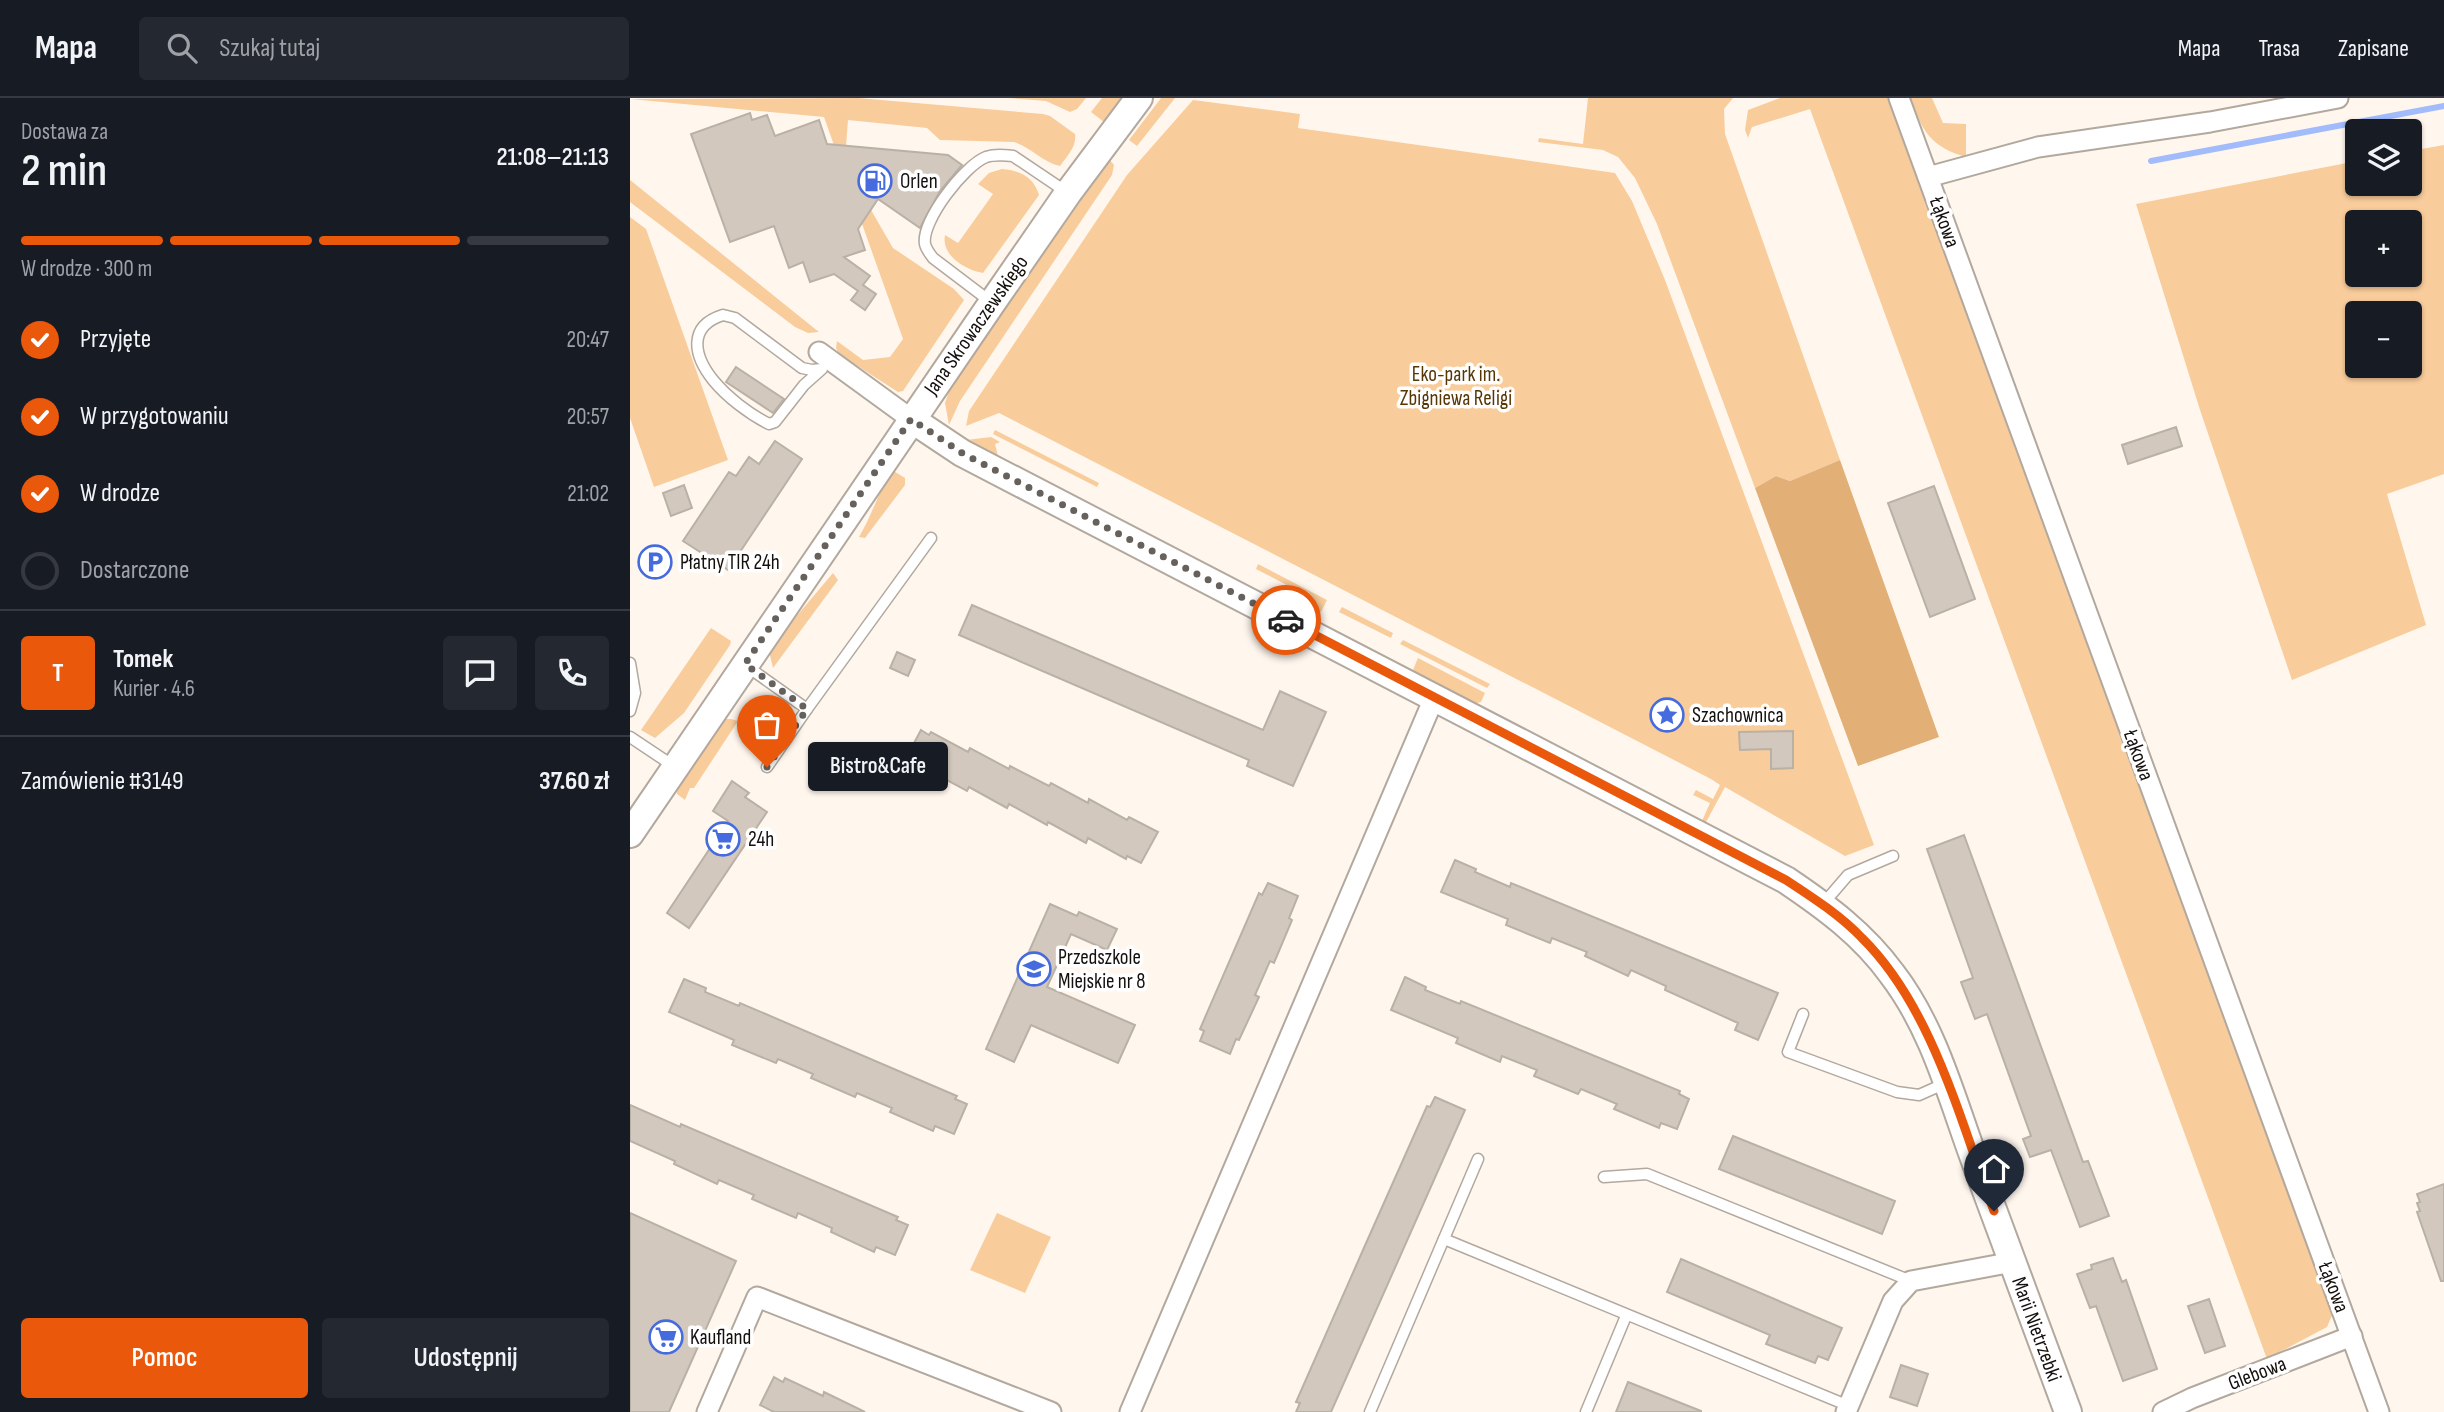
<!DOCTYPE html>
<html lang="pl">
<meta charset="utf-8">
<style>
:root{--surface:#171b24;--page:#242831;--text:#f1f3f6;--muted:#9ea1a6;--line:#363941;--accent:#ea580c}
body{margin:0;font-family:"Sofia Sans Condensed",sans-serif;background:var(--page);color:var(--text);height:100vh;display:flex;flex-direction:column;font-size:26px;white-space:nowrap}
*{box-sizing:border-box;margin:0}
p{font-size:23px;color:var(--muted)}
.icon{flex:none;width:38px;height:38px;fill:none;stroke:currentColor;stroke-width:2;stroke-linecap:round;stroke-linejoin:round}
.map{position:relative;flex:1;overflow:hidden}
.panel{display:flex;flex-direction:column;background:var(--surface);width:630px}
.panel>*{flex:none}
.tools{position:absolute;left:1715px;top:21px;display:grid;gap:14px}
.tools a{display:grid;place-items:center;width:77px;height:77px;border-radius:7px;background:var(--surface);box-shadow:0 2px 5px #0004;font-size:35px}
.pin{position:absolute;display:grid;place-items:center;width:60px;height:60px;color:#fff;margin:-72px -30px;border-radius:50% 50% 50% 0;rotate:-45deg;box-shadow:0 0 7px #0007}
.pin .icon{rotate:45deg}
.courier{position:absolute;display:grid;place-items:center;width:70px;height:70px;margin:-35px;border:5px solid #ea580c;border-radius:50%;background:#fff;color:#222;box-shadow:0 2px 9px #0007}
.bubble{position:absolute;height:49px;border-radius:7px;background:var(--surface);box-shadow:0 2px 5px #0004;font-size:23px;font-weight:600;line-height:49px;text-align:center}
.summary em{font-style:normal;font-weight:600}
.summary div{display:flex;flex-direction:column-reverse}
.summary{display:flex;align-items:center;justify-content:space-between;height:119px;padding:0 21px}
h1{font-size:46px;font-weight:600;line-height:52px}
.bar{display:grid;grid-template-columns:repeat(4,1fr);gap:10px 7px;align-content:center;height:84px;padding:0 21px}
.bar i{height:9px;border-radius:5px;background:var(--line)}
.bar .active{background:var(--accent)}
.bar p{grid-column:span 4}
.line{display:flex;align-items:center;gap:18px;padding:0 21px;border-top:2px solid var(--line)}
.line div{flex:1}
.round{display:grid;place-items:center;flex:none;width:74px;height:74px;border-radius:7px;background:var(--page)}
ol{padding:0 21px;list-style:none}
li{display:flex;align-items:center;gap:21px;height:77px}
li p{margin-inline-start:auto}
li .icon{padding:7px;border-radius:50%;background:var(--accent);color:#fff;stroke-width:4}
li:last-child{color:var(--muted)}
li i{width:38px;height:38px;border:4px solid var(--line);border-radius:50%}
.primary-button{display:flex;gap:14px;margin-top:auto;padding:14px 21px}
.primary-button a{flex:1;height:80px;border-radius:7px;background:var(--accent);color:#fff;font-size:28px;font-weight:600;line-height:80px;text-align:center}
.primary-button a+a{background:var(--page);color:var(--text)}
header{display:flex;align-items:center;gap:42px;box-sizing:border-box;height:98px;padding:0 35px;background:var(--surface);border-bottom:2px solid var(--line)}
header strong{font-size:33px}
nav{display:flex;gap:38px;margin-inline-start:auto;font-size:24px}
.search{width:490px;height:63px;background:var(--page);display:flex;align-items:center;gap:18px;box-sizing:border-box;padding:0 24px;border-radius:7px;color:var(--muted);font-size:26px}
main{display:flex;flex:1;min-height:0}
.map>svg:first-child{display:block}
.green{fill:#f9cc9b;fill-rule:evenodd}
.forest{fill:#e2af76}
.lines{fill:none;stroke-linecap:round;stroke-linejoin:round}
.stream{stroke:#a1bbfb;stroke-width:6}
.building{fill:#d2c8bd;stroke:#bab1a6;stroke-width:2}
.lane-casing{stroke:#b2a89e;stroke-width:13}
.street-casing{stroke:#b2a89e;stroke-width:23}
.secondary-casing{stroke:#b2a89e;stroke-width:30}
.lane{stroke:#fff;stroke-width:10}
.street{stroke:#fff;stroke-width:19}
.secondary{stroke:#fff;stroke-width:26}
.done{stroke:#66615c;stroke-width:7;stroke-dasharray:0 12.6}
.route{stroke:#ea580c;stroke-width:9}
.labels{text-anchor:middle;stroke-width:7;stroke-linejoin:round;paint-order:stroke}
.poi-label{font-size:21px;fill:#14100d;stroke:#fff;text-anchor:start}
.street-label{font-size:21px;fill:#14100d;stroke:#fff}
.park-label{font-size:21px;fill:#573606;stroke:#fff}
</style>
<header>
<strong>Mapa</strong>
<div class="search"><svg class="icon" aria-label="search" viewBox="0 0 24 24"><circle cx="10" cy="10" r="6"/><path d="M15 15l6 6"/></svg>Szukaj tutaj</div>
<nav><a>Mapa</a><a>Trasa</a><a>Zapisane</a></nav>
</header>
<main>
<section class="panel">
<div class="summary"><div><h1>2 min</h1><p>Dostawa za</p></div><em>21:08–21:13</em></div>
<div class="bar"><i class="active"></i><i class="active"></i><i class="active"></i><i></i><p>W drodze · 300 m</p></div>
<ol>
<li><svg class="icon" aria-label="check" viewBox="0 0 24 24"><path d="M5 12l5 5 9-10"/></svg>Przyjęte<p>20:47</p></li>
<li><svg class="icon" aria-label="check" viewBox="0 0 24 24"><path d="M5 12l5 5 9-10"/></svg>W przygotowaniu<p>20:57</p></li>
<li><svg class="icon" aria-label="check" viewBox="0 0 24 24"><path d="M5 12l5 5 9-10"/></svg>W drodze<p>21:02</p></li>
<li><i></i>Dostarczone</li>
</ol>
<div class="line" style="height:126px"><b class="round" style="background:var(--accent);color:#fff">T</b><div><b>Tomek</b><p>Kurier · 4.6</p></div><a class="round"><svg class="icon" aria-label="chat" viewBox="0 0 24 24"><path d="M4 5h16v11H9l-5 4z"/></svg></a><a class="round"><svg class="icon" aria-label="phone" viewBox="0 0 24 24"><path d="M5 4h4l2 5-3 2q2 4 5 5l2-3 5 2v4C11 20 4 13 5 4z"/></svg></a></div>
<div class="line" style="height:91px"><div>Zamówienie #3149</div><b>37.60 zł</b></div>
<div class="primary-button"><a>Pomoc</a><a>Udostępnij</a></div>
</section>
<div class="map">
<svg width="1814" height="1314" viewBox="0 0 1814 1314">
<rect width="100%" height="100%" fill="#fff7ee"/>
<!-- green -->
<g class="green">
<path d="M228 0 413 16 420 18 445 36C447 49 437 58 430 68 412 64 401 49 384 44L310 42 297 30 218 22 216 48 241 112 263 150 324 191 334 202 273 293 268 294 209 256 206 250 207 243 233 262 260 259 273 241 194 19 0 1Z"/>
<polygon points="378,0 456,0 447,11 440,14 416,3"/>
<polygon points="472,0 493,0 474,24 461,14"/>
<polygon points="531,0 545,0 507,48 499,42"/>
<polygon points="958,0 1103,0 1094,11 1095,36 1210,362 1160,383 1146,378 1125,390 1027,126 1005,80 988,59 973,52 908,44 909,40 953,46"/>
<polygon points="1150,0 1259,0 1706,1208 1697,1229 1637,1261 1180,11 1122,29 1118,40 1115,32 1118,12"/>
<path d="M1280 0H1302L1313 25 1336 26V59C1301 49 1292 33 1280 0Z"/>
<polygon points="563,2 670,16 668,30 985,75 1002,103 1035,182 1244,747 1215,758 1095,689 1075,726 1072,723 1080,705 1063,697 1066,692 1083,701 1090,687 1081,681 369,315 336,328 339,313 497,77"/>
<path d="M1814 47V376L1757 396 1796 527 1662 582 1570 312 1506 106 1727 63V86H1780V53ZM1727 124H1780V177H1727ZM1727 215H1780V268H1727Z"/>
<polygon points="479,61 484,67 482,77 330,303 319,327 315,305 323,281"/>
<path d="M372 71C389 72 404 79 409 97L353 175C335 172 311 157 315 137L328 145 363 96 348 86 359 75Z"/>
<polygon points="0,83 0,82 189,234 178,235 165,229 0,104"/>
<polygon points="0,119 16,131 98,362 24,389 0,320"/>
<polygon points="365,332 469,385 467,389 363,336"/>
<polygon points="361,339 370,344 365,346 369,362 336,342"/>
<path d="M262 372 275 380V387L235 440 229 439C242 417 249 393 262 372Z"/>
<polygon points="628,466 697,502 691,514 669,502 672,495 626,471"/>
<polygon points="203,475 208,482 143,570 140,557 143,546"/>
<polygon points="712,509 763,535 761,540 709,514"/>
<polygon points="81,530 101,543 100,547 54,615 25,640 11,632"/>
<polygon points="773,542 860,586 857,590 770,546"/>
<polygon points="788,560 855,595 851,604 843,606 786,577 783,572"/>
<polygon points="92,621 101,621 108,623 64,690 60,690 55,702 47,696 46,690"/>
<polygon points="367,1115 421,1139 395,1195 340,1172"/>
</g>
<!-- forest -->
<polygon class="forest" points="1210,362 1309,639 1228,668 1125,390 1146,378 1160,383"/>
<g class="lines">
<!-- stream -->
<polyline class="stream" points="1521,63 1814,8"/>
</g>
<!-- building -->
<g class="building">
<polygon points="120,15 122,22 137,17 145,38 189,22 197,46 318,57 332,67 310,93 290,130 248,101 228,131 235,152 214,159 240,178 233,187 246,196 235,212 221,202 228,193 204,176 180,184 173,164 159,170 144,128 100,144 61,36"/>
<polygon points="106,269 154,301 143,315 96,284"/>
<polygon points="1546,329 1552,348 1498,366 1492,347"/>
<polygon points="145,343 172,361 98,472 53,443 99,374 106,378 119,359 129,366"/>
<polygon points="54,387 62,410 41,418 33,395"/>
<polygon points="1304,388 1345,501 1300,519 1258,405"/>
<polygon points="342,507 633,632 650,593 696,614 663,688 617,668 619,662 329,537"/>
<polygon points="267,554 285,562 278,578 260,570"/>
<polygon points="291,632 299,637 301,634 338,654 340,650 379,671 380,668 419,688 421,685 458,705 459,701 497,722 499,719 528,734 511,765 497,758 496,761 458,740 456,745 418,724 417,727 379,706 377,710 339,689 337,693 276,660"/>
<polygon points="1163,633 1163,670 1141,671 1141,651 1110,652 1109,634"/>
<polygon points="102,683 119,695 115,699 137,714 59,830 37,815 98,723 83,713"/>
<polygon points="1334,737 1453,1064 1458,1063 1479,1118 1450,1129 1421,1052 1400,1059 1393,1041 1401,1038 1357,916 1345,921 1331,884 1343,880 1297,751"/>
<polygon points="825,762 846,771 845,774 880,789 881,785 1148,895 1128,942 1105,932 1108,925 1035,892 1036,888 1001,872 998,878 955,858 957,854 922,840 920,845 876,827 878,821 811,794"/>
<polygon points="638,785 668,798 659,820 662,822 644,865 640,863 625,897 629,899 609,942 606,941 600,956 570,943 574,933 570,931 629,795 632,797"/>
<polygon points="420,806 447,818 449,814 487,831 477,852 441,836 417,889 505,927 488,965 401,927 384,964 356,951"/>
<polygon points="775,879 796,889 795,892 830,906 831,903 1050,993 1049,996 1059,1001 1047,1031 1031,1025 1029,1030 984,1011 987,1006 951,991 948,996 904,978 907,972 872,958 870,964 826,945 828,940 761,912"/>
<polygon points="54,881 76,890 75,894 109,908 110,905 327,998 325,1001 337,1006 324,1036 305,1028 303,1033 260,1014 262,1010 227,995 225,999 181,980 183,976 148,961 146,965 102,947 104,942 39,914"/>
<polygon points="805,999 835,1012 701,1314 666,1314 670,1305 666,1304 733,1152 797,1008 800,1009"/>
<polygon points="0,1007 50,1029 51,1026 268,1119 266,1122 278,1127 265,1157 246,1149 244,1154 201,1134 202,1130 168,1115 166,1120 122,1101 124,1097 89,1082 87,1086 44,1066 45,1063 0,1043"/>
<polygon points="1103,1038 1265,1103 1252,1136 1089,1071"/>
<polygon points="1814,1086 1814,1183 1811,1183 1787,1114 1790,1113 1787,1105 1790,1104 1787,1096"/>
<polygon points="0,1115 106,1163 39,1314 0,1314"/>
<polygon points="1483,1160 1492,1184 1496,1182 1527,1271 1493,1283 1466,1208 1460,1210 1447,1176 1462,1171 1461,1167"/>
<polygon points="1051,1161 1212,1230 1198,1262 1188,1258 1185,1265 1136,1246 1140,1237 1037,1194"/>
<polygon points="1579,1201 1595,1248 1575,1255 1558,1208"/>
<polygon points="1271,1267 1298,1276 1287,1308 1260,1299"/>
<polygon points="144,1279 153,1284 155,1280 193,1298 194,1294 235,1314 144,1314 130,1307"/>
<polygon points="998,1284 1071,1313 1071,1314 986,1314"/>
</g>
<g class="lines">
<defs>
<g id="lane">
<path d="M361 204 303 160C300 156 296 151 295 146 291 123 335 67 356 59 365 56 374 57 383 58L438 95"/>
<path d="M93 217 105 220 172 270 182 272 192 271 174 287 145 324 139 326C119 316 97 299 83 282 63 257 58 228 93 217Z"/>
<polyline points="0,565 5,595 0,613"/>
<polyline points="115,567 177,611 137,669"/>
<polyline points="177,611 301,440"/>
<polyline points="0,639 45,669"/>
<polyline points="1193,806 1218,777 1263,758"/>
<polyline points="1173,916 1158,954 1267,994 1289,997 1316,985"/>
<polyline points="974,1079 1017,1076 1281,1183"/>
<polyline points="814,1141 1219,1308"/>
<polyline points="740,1314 848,1061"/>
<polyline points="956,1314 996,1218"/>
</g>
<g id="street">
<polyline points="1269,0 1749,1314"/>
<polyline points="1298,79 1408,49 1580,24 1708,0"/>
<polyline points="189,254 281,321"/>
<polyline points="77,1314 127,1199 421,1314"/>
<polyline points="500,1314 804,600"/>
<polyline points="1216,1314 1263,1203 1281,1183 1383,1164"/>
<polyline points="1533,1314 1562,1300 1722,1238"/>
</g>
<g id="secondary">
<path d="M281 321 332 355 1156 782C1196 809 1233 836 1262 876 1302 928 1320 994 1342 1055 1374 1141 1406 1227 1438 1314"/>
<polyline points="0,736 362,205 438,95 509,0"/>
</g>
</defs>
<!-- lane casing -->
<use href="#lane" class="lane-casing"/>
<!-- street casing -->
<use href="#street" class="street-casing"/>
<!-- secondary casing -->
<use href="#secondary" class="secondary-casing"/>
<!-- lane -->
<use href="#lane" class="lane"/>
<!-- street -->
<use href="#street" class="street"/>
<!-- secondary -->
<use href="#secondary" class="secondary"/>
</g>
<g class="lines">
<!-- done -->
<polyline class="done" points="137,669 177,611 115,566 281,321 332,355 656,522"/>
<!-- route -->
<path class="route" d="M656 522 1156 782C1182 799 1210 817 1232 840 1302 909 1330 1022 1364 1113"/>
</g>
<!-- icons -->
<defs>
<symbol id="fuel-ring" viewBox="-11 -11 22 22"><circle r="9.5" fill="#fff" stroke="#456bde" stroke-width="1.5"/><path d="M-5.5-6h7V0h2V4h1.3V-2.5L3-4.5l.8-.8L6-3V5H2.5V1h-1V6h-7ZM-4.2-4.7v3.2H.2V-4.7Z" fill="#456bde"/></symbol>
<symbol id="parking-ring" viewBox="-11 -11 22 22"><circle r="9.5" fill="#fff" stroke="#456bde" stroke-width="1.5"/><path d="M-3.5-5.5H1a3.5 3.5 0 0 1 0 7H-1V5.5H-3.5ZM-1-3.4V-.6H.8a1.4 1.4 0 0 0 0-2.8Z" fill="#456bde"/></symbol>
<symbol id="sight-ring" viewBox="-11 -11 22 22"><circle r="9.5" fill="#fff" stroke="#456bde" stroke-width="1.5"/><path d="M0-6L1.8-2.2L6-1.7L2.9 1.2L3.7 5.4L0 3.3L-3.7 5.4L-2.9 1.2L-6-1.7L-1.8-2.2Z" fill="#456bde"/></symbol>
<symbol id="supermarket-ring" viewBox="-11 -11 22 22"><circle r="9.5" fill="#fff" stroke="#456bde" stroke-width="1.5"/><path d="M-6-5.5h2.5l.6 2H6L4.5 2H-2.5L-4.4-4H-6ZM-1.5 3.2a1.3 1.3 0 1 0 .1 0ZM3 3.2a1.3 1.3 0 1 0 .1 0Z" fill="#456bde"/></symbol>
<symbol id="school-ring" viewBox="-11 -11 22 22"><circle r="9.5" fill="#fff" stroke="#456bde" stroke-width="1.5"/><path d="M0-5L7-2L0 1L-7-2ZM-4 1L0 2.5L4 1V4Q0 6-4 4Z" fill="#456bde"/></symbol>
</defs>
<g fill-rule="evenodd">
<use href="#fuel-ring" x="226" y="64" width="38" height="38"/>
<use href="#parking-ring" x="6" y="445" width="38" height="38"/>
<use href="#sight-ring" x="1018" y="598" width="38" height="38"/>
<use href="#supermarket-ring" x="74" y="722" width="38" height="38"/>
<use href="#school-ring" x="385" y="852" width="38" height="38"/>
<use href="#supermarket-ring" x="17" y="1220" width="38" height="38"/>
</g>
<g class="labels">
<!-- poi labels -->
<g class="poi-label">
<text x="270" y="90">Orlen</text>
<text x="50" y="471">Płatny TIR 24h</text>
<text x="1062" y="624">Szachownica</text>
<text x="118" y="748">24h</text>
<text x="428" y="866">Przedszkole<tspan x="428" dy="24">Miejskie nr 8</tspan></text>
<text x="60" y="1246">Kaufland</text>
</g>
<!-- street labels -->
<g class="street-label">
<text transform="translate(1315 124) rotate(70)" y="7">Łąkowa</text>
<text transform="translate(346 227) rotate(-55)" y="7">Jana Skrowaczewskiego</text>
<text transform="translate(1509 657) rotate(70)" y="7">Łąkowa</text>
<text transform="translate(1704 1189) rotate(69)" y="7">Łąkowa</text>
<text transform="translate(1407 1231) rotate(70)" y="7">Marii Nietrzebki</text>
<text transform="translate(1627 1275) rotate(-21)" y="7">Glebowa</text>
</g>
<!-- park labels -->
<g class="park-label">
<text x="826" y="283">Eko-park im.<tspan x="826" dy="24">Zbigniewa Religi</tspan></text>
</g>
</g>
</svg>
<div class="tools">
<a><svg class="icon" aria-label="layers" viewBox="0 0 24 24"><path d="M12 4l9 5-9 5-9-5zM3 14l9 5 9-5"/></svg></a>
<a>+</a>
<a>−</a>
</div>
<div class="pin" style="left:137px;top:669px;background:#ea580c"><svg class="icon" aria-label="bag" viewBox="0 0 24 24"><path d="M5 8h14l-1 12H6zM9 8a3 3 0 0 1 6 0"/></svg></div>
<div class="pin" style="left:1364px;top:1113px;background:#1f2937"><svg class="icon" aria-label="home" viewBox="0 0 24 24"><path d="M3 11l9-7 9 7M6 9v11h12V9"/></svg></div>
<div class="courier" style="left:656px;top:522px"><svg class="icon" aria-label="car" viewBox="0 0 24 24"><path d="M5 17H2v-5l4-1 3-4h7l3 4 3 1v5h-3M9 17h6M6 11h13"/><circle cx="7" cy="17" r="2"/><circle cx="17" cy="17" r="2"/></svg></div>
<div class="bubble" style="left:178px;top:644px;width:140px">Bistro&amp;Cafe</div>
</div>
</main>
